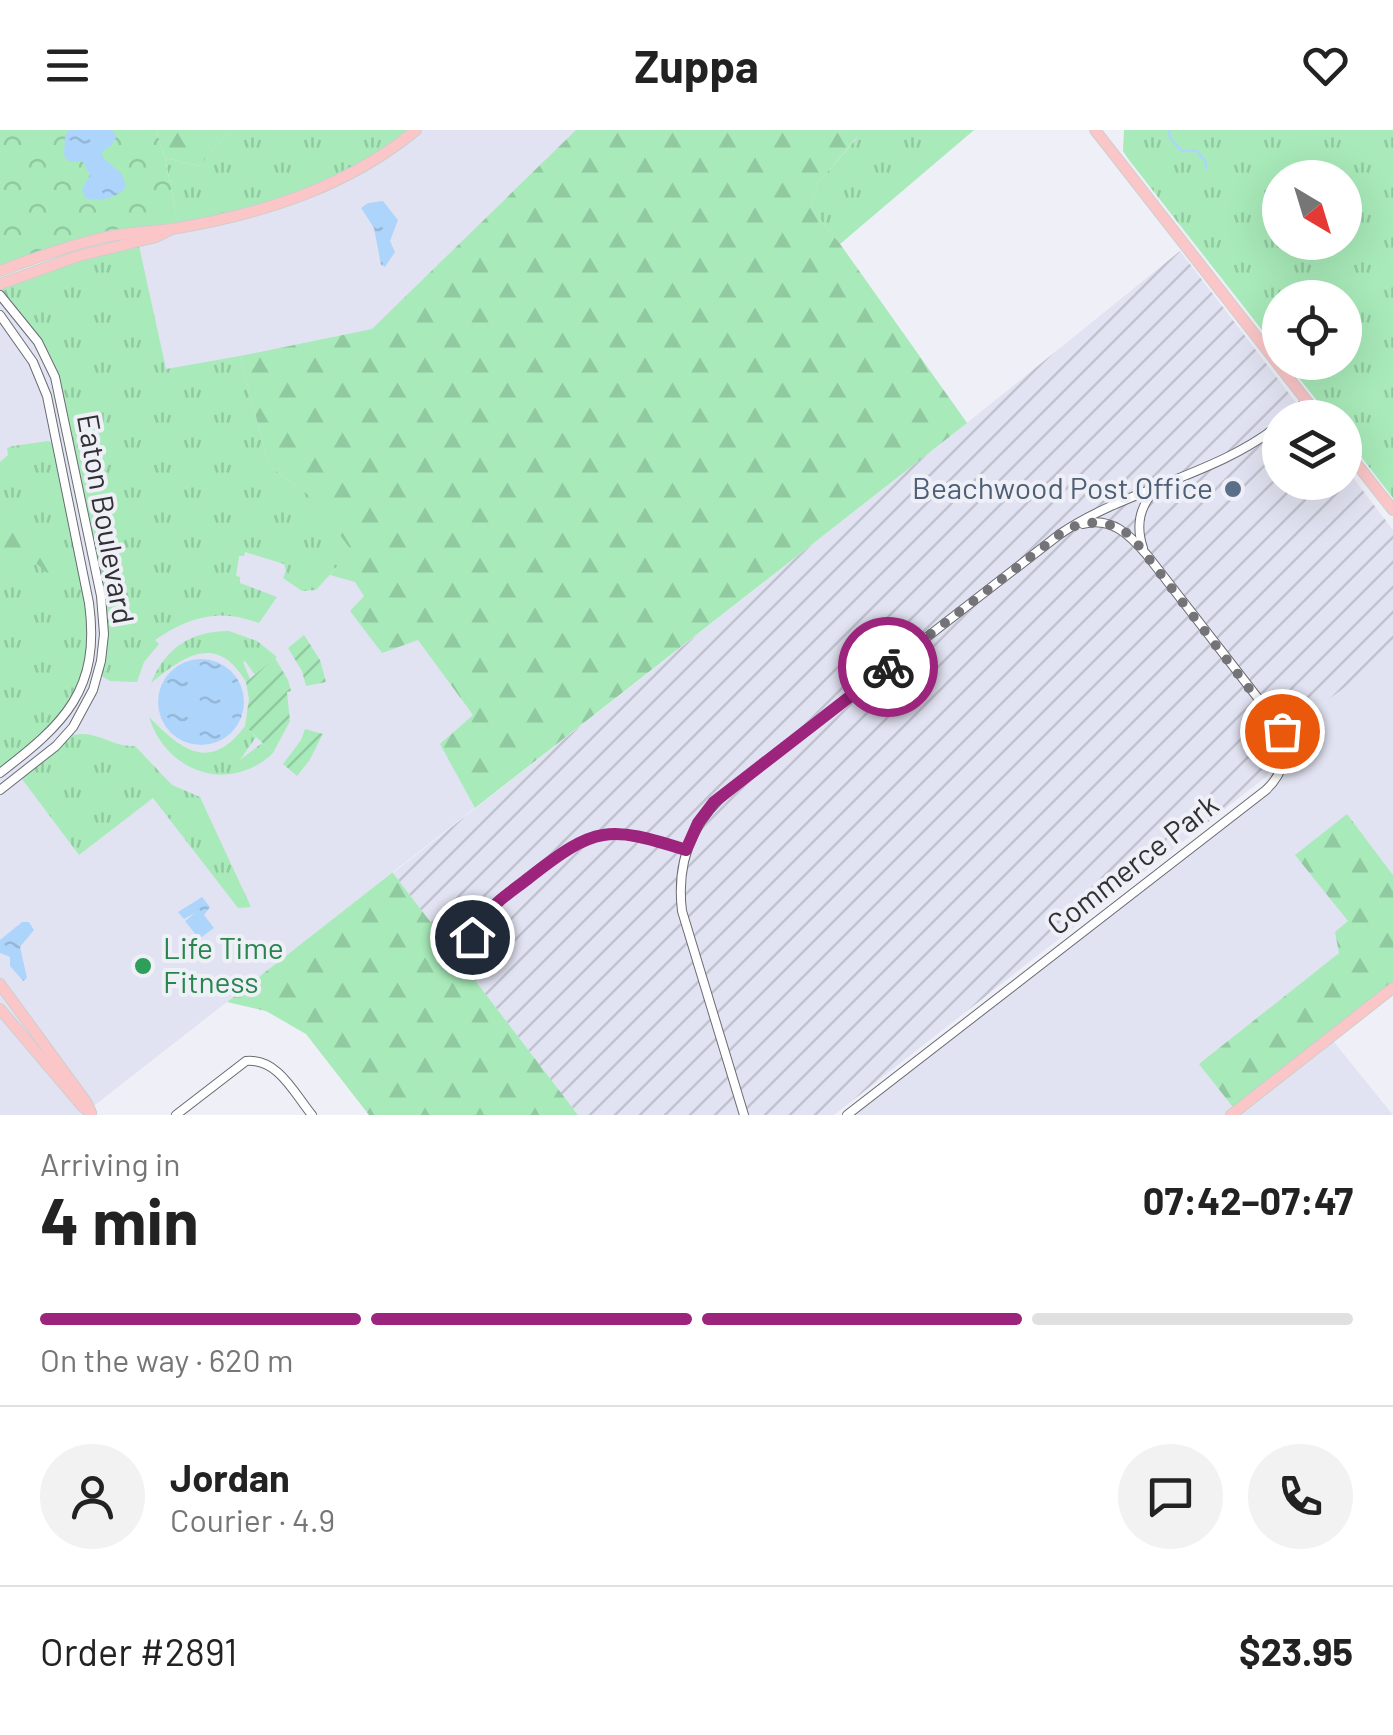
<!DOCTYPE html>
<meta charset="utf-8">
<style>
:root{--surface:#fff;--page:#f2f2f2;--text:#222;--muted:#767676;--line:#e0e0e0;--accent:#9c247c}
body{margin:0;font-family:Barlow,sans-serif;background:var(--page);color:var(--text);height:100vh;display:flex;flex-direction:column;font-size:38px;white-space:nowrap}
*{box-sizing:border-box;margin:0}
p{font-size:32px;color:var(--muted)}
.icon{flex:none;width:55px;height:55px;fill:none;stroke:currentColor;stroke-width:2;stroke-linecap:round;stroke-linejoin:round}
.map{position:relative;height:985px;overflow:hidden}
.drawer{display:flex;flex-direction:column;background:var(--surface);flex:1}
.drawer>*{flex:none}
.needle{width:65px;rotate:142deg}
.tools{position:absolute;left:1262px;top:30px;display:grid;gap:20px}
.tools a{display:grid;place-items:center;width:100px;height:100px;border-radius:50%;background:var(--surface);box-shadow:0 10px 40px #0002;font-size:50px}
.pin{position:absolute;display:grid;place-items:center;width:85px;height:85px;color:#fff;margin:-42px;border:5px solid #fff;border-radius:50%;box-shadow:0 2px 10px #0007}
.courier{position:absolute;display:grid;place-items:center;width:100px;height:100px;margin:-50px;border:8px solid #9c247c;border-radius:50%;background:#fff;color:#222;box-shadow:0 2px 12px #0007}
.overview em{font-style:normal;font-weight:700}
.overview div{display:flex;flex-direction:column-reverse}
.overview{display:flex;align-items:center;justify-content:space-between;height:170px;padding:0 40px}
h1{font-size:65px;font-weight:700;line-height:75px}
.bar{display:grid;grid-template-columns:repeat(4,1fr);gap:15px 10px;align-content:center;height:120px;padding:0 40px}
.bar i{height:12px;border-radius:8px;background:var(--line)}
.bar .active{background:var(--accent)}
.bar p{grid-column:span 4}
.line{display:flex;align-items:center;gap:25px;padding:0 40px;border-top:2px solid var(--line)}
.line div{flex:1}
.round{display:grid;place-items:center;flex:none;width:105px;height:105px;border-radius:52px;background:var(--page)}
header{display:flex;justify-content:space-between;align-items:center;height:130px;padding:0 40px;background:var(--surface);font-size:45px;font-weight:700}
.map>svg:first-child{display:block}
.built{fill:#e2e3f2}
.industrial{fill:url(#industrial-furrows)}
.grass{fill:url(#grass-tufts);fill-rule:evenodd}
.forest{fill:url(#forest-firs)}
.park{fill:url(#park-crowns)}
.garden{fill:url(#garden-furrows)}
.water{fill:url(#water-ripples)}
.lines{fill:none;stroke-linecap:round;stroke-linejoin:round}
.stream{stroke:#add5fb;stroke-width:2.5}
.minor-casing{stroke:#6a6b72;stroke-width:10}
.major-casing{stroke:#cecece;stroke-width:12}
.minor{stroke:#fff;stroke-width:8}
.major{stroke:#fbc6c7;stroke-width:10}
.done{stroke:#747478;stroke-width:10;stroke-dasharray:0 18}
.route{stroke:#9c247c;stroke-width:12}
.service-dot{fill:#5c6f8a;stroke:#eff0f7;stroke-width:4}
.leisure-dot{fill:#2e9e5b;stroke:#eff0f7;stroke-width:4}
.labels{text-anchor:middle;stroke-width:8;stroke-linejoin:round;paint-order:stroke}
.service-label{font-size:30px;fill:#4e5e75;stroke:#eff0f7;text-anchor:end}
.street-label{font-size:30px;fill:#313134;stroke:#eff0f7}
.leisure-label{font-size:30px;fill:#27864d;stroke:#eff0f7;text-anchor:start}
</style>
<header><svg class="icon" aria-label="menu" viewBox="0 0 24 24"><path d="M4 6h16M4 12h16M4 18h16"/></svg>Zuppa<svg class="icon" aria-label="heart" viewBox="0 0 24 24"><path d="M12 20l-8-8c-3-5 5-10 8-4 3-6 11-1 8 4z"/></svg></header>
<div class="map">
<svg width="1393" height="985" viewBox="0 0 1393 985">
<defs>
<pattern id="industrial-furrows" width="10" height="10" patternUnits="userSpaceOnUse" patternTransform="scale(2.5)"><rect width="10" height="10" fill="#e2e3f2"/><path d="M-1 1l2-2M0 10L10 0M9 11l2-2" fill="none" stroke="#c2c3d0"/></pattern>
<pattern id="grass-tufts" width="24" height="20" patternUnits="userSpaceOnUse" patternTransform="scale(2.5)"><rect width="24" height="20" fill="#a8eab9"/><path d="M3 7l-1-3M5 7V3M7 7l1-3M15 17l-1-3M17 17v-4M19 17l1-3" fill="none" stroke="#91c9a0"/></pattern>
<pattern id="forest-firs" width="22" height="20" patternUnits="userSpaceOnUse" patternTransform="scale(2.5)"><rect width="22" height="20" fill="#a8eab9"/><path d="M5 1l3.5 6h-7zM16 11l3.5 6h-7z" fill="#91c9a0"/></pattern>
<pattern id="park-crowns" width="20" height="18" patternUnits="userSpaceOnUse" patternTransform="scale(2.5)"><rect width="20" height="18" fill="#a8eab9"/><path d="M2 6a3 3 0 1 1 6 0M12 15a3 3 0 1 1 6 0" fill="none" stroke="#91c9a0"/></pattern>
<pattern id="garden-furrows" width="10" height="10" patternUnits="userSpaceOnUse" patternTransform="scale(2.5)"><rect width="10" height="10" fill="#a8eab9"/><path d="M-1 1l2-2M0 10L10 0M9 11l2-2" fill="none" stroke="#91c9a0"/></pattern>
<pattern id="water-ripples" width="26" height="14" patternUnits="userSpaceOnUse" patternTransform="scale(2.5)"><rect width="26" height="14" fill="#add5fb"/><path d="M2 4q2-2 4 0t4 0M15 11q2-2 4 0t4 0" fill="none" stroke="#95b7d8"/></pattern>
</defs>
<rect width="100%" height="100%" fill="#eff0f7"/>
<!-- built -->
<g class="built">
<polygon points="218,0 974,0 840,114 967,293 90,979 93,985 0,985 0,154 156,107"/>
<polygon points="1393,519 1393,745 1347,685 1296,726 1349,791 1339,823 1199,935 1330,907 1393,985 847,985 1169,735 1280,644 1284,611 1296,595"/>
</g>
<!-- industrial -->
<polygon class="industrial" points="1180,121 1307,287 1280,288 1280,352 1345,352 1345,337 1393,400 1393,521 1296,594 1267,646 834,985 578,985 393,743 967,293"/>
<!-- grass -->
<g class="grass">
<polygon points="230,0 416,0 401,12 298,68 179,98 165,28 199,36"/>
<polygon points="840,0 974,0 840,114 811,78 818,53 857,8"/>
<path d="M1124 0H1393V368L1345 306V288L1330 287 1287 233 1345 232V168H1280V223L1129 30 1123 21ZM1280 48H1345V112H1280Z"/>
<path d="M138 111 166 239 240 226 269 336 313 368 352 420 316 460 302 461 283 448 286 441 284 434 245 422 244 426H239L236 446 240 447V453L277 467 259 493C219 478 190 486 155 510L159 514 144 532 137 552 110 551 98 544 104 490 50 232 0 165V154Z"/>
<path d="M48 311 53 313 56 322C73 399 118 525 59 592 42 611 19 626 0 643V332L8 325 7 318 13 316Z"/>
<path d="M229 501 257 511 277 527 255 545 245 531 243 532 250 549 246 552C216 501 182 528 151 553 165 518 191 501 229 501Z"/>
<path d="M149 587C179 617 209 645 245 596L256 607 240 630 262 613 273 623C229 665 166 642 149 587Z"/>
<path d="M69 601 75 605C96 600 114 618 135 616L172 655 200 667 251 777 238 778 153 668 79 725 19 645Z"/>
</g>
<!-- forest -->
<g class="forest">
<polygon points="156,0 230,0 199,36 165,28"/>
<polygon points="576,0 840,0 857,7 818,53 811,78 840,114 967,293 475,678 440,614 473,585 418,510 382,523 350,481 364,466 355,452 330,445 351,420 313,368 269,336 240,226 372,199"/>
<path d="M0 392C30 392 59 418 60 448L47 443 27 425 0 430Z"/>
<polygon points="1347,684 1393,745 1393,858 1236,981 1199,934 1339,823 1335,802 1348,791 1295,725"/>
<polygon points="393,742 393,743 578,985 369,985 306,904 266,881 227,872"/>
</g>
<!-- park -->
<polygon class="park" points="0,0 156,0 165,28 179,98 153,98 0,141"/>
<!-- garden -->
<g class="garden">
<polygon points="304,505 320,530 326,552 306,556 302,541 288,518"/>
<polygon points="275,528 288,550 291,561 287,562 290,591 273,623 245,596 249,569 246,552"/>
<polygon points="305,599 323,604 309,631 297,646 283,634 301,610"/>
</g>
<!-- water -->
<g class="water">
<path d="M69 0H112L117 6 111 16 103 20 102 27 122 44 126 57C117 68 98 73 85 68L82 59 90 45 83 32H70L64 26 65 5Z"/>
<polygon points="383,71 398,90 390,111 395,122 385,137 381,135 374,98 361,78 368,73"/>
<circle cx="201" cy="572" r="43"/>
<polygon points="202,767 210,777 204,785 214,798 199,809 185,791 195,783 184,789 178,782"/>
<polygon points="22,792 29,792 34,800 20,817 27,848 23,851 10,836 10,827 0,823 0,810"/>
</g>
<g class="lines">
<!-- stream -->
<polyline class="stream" points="1169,0 1170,8 1182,21 1197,21 1206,32 1206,38"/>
<defs>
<g id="minor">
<polyline points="0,165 38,212 55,247 101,466 104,504 101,531 93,560 73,597 56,616 0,660"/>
<path d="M0 185 33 232 47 266 89 473C101 560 64 594 0 643"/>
<polyline points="1287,288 1307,271"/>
<path d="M1143 418C1135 394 1140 375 1157 358"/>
<path d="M484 788 492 794V804L480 812 470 804V797L475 790 484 788C495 771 514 760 530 747 596 695 607 696 686 720"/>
<path d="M176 985 246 931C278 928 294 963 312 985"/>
<path d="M744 985 682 781C676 731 692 690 732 658L1060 404C1126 359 1220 344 1280 294"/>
<path d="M847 985 1266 660C1285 642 1291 617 1278 594L1147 425C1130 405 1111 386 1083 394"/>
</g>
<g id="major">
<polyline points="1095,0 1320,288"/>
<path d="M0 141C34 128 67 116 102 108 127 102 153 102 178 98 264 83 347 57 416 0"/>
<polyline points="0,154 78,126 156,107 170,100"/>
<polyline points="1345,319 1393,380"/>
<polyline points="0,854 87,973 91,983"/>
<polyline points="0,879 82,976 91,983"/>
<polyline points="1231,985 1393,858"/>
</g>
</defs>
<!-- minor casing -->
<use href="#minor" class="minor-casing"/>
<!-- major casing -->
<use href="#major" class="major-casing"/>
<!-- minor -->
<use href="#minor" class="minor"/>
<!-- major -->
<use href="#major" class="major"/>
</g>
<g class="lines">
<!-- done -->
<path class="done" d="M888 537 1060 404C1083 388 1110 389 1132 407L1282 601"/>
<!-- route -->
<path class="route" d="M472 807 470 797 475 790 484 788C495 771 514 760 530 747 595 696 608 695 686 720L698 693 714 672 888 537"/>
</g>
<!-- markers -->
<circle class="service-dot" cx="1233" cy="359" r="10"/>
<circle class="leisure-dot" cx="143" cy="836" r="10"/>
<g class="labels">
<!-- service labels -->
<g class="service-label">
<text x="1213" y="369">Beachwood Post Office</text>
</g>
<!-- street labels -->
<g class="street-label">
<text transform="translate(105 389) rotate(80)" y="10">Eaton Boulevard</text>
<text transform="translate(1133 735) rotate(-38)" y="10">Commerce Park</text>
</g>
<!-- leisure labels -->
<g class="leisure-label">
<text x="163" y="829">Life Time<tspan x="163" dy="34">Fitness</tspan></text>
</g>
</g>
</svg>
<div class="tools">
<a><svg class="needle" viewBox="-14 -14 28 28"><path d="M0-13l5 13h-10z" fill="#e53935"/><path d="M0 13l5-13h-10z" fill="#767676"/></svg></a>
<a><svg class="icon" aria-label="locate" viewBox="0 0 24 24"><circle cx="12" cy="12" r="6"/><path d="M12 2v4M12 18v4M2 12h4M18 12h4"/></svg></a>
<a><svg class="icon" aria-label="layers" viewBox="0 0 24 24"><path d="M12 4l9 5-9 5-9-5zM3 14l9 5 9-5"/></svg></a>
</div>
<div class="pin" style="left:1282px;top:601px;background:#ea580c"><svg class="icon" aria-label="bag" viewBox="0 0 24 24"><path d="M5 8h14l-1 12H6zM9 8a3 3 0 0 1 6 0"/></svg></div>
<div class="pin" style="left:472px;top:807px;background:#1f2937"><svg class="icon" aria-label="home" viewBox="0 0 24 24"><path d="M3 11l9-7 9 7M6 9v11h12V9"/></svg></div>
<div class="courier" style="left:888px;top:537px"><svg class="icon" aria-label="bike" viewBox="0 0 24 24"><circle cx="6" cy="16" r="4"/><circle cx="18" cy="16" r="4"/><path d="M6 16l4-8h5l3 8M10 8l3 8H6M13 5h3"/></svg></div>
</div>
<section class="drawer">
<div class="overview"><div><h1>4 min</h1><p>Arriving in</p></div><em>07:42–07:47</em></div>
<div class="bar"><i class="active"></i><i class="active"></i><i class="active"></i><i></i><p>On the way · 620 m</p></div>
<div class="line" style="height:180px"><a class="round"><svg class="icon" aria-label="person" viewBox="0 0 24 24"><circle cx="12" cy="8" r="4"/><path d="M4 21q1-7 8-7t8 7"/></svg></a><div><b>Jordan</b><p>Courier · 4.9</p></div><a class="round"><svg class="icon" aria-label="chat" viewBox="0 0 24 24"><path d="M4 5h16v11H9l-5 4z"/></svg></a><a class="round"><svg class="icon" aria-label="phone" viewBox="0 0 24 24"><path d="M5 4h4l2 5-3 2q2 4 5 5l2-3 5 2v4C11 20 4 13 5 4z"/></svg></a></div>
<div class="line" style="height:130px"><div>Order #2891</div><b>$23.95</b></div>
</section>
